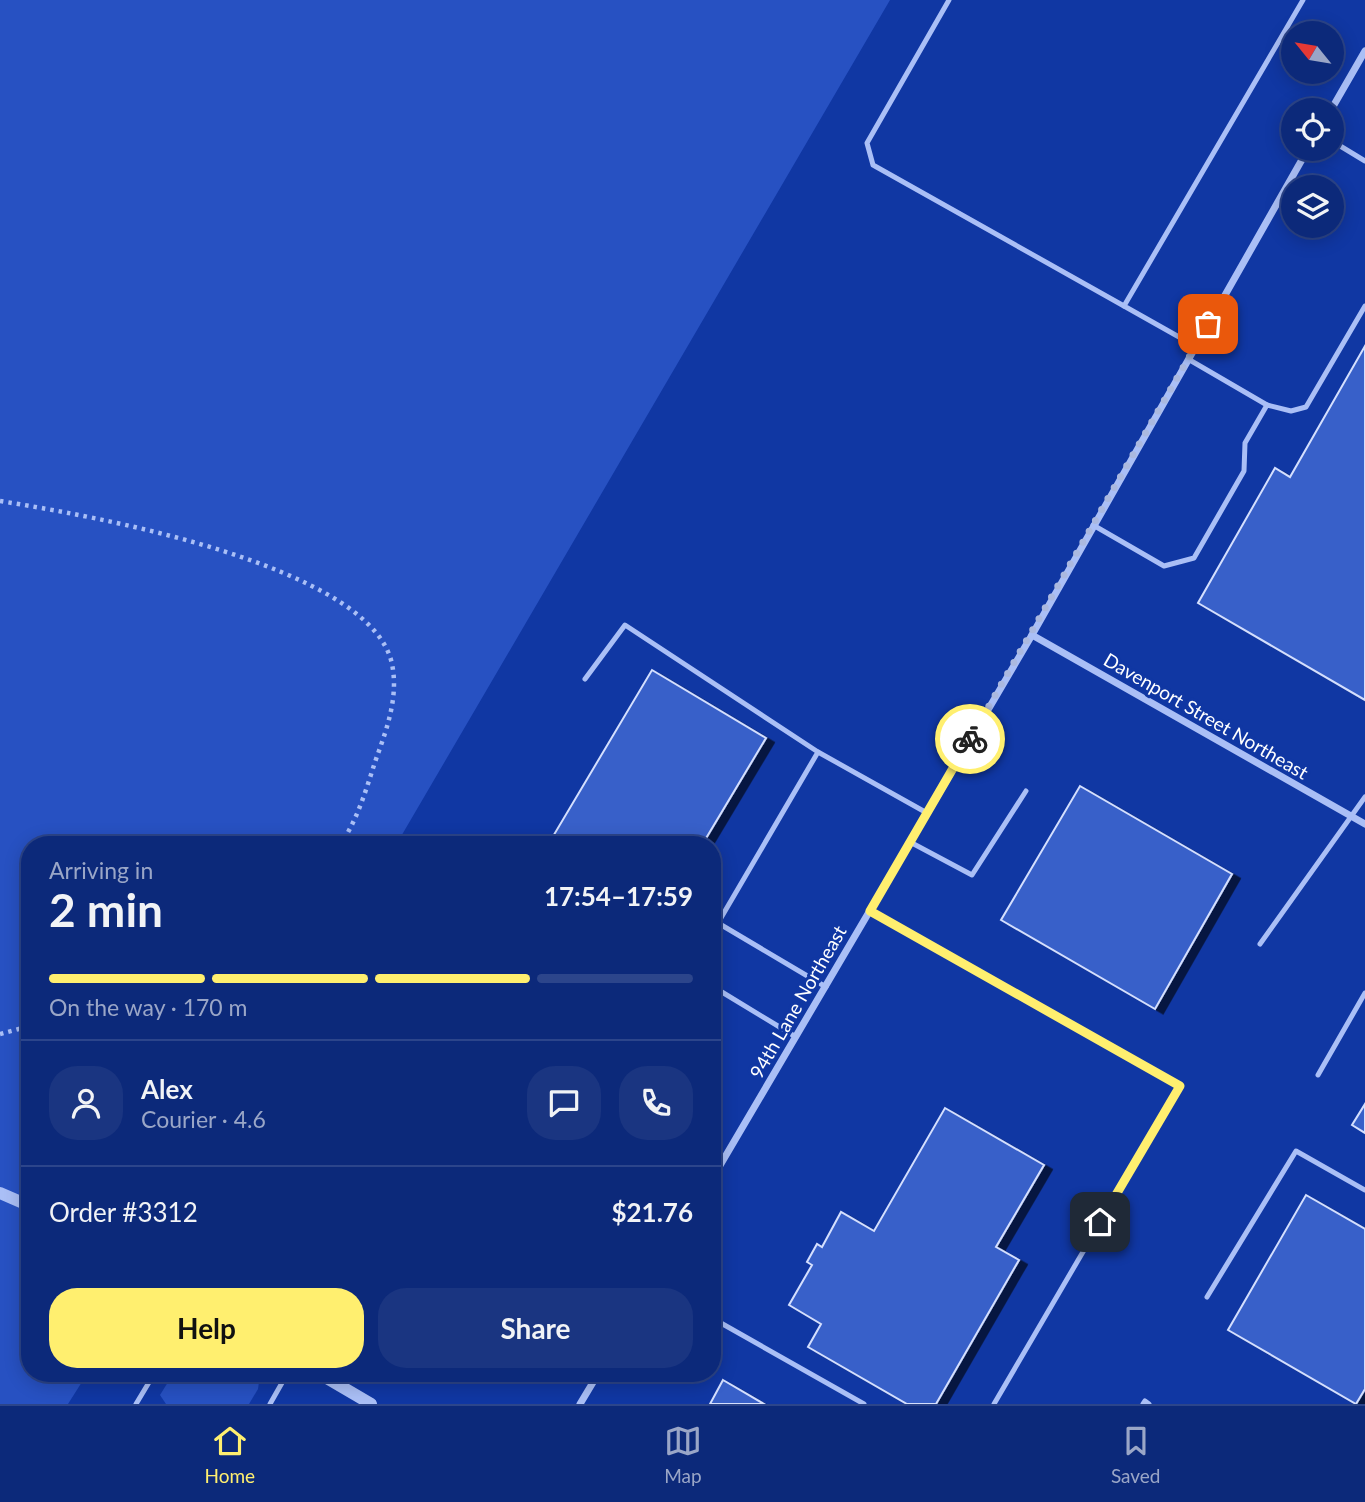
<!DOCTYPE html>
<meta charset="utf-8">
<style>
:root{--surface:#0c297a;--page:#1a3581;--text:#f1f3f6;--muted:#9aa6c7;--line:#2c458b;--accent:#ffef6f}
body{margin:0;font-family:Lato,sans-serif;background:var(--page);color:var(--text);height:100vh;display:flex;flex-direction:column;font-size:26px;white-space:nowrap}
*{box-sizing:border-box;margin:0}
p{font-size:23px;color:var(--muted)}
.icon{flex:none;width:38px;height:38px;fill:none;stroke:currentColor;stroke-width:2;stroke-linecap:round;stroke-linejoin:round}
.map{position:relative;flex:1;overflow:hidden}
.side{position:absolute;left:21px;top:836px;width:700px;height:546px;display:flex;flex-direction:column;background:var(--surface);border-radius:28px;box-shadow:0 4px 18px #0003,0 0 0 2px var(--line)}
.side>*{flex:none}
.needle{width:46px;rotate:300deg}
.fabs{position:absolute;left:1281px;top:21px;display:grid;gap:14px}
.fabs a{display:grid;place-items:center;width:63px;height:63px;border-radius:50%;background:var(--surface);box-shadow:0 4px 18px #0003,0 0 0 2px var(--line);font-size:35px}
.pin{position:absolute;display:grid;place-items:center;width:60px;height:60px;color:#fff;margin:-30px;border-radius:14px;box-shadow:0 4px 10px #0006}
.courier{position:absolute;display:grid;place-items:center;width:70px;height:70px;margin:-35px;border:5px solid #ffef6f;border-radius:50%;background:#fff;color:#222;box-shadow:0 2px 9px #0007}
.summary em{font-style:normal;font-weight:700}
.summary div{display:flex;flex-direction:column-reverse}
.summary{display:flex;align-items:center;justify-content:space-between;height:119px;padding:0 28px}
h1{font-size:46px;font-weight:700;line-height:52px}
.bar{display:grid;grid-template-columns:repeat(4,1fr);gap:10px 7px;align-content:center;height:84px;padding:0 28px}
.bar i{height:9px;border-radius:5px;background:var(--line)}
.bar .selected{background:var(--accent)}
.bar p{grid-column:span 4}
.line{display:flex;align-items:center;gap:18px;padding:0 28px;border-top:2px solid var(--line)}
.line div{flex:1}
.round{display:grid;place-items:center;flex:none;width:74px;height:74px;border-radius:28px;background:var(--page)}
.primary-button{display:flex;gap:14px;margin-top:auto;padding:14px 28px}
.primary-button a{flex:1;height:80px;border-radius:28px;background:var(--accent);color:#111;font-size:28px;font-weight:700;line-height:80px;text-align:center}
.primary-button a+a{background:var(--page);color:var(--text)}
.menu{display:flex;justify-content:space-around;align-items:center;height:98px;border-top:2px solid var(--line);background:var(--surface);font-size:19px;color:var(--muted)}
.menu a{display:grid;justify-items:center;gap:4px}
.menu .selected{color:var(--accent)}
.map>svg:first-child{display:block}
.green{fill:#2751c2}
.building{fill:#3961c9;stroke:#d4dffe;stroke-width:2;filter:url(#shadow)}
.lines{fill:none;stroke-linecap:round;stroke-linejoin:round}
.path{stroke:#aabff6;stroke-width:4.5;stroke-dasharray:3.5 5;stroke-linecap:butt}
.service{stroke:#aabff6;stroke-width:5}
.minor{stroke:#aabff6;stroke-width:7}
.tertiary{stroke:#aabff6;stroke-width:12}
.done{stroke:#abb9df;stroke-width:7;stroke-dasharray:0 12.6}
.route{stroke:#ffef6f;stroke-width:9}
.labels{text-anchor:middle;stroke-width:6;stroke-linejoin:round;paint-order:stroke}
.street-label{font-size:19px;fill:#fff;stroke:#1037a3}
</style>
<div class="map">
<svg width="1365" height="1404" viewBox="0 0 1365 1404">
<defs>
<filter id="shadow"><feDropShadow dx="8" dy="4.5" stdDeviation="0" flood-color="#0009"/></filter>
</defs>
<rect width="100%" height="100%" fill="#1037a3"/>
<!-- green -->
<g class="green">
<polygon points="0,0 890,0 396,845 30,845 30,1374 87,1374 68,1404 0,1404"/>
<polygon points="173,1374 260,1374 260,1375 258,1389 249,1404 166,1404 160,1395"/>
</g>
<!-- building -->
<g class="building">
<polygon points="1365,346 1365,700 1198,603 1275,468 1290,477"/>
<polygon points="652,670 766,738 702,845 565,845 552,838"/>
<polygon points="1080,786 1232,874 1155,1009 1001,920"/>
<polygon points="1365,1104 1365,1133 1352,1125"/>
<polygon points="945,1108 1044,1165 996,1247 1019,1260 936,1404 907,1404 808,1347 821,1324 789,1305 812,1265 807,1262 817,1244 822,1247 841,1212 874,1231"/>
<polygon points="1306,1195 1365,1229 1365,1389 1356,1404 1228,1330"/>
<polygon points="723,1380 764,1404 710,1404"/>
</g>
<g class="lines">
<!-- path -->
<g class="path">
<path d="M0 501C87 515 371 564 392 664 399 698 386 731 375 762 366 790 357 821 340 845"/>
<polyline points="0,1034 30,1026"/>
</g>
<!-- service -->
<g class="service">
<polyline points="949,0 867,143 873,165 1124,306"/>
<polyline points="1332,141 1365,161"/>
<polyline points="1195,346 1124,306 1303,0"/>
<polyline points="1188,359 1267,405"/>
<polyline points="1093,525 1164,566 1194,558 1244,471 1245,443 1267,405 1291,411 1306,407 1365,306"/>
<polyline points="585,679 625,625 818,752"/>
<polyline points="910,842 972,875 1026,791"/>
<polyline points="466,845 470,840 479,845"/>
<polyline points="870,911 1180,1086 994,1404"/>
<polyline points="1260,944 1365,797"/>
<polyline points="712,986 796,1037"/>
<polyline points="826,987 718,923 818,752 927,813"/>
<polyline points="1318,1075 1365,993"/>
<polyline points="1207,1297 1296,1151 1365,1190"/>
<polyline points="712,1318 864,1404"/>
<polyline points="447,1379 451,1374"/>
<polyline points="136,1404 154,1374"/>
<polyline points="270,1404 287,1374"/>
<polyline points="1143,1404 1145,1401 1149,1404"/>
</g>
<!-- minor -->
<g class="minor">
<polyline points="1331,110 1365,51"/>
<polyline points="1032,635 1365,824"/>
<polyline points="712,1179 1032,635 1308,149"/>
<polyline points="580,1404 598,1374"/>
</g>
<!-- tertiary -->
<g class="tertiary">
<polyline points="0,1193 30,1206"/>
<polyline points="320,1374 371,1404"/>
</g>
</g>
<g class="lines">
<!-- done -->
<polyline class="done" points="970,739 1208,324"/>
<!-- route -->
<polyline class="route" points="970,739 870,911 1180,1086 1100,1222"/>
</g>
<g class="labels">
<!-- street labels -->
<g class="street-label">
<text transform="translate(1206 716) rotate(30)" y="7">Davenport Street Northeast</text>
<text transform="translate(798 1002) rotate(-60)" y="7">94th Lane Northeast</text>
</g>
</g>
</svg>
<div class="fabs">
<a><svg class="needle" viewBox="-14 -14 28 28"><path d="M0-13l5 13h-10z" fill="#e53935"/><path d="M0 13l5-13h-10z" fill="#9aa6c7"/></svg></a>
<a><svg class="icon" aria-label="locate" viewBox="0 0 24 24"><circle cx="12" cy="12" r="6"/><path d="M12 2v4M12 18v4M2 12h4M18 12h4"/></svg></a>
<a><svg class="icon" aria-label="layers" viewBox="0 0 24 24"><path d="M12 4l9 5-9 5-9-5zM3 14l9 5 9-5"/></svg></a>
</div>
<div class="pin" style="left:1208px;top:324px;background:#ea580c"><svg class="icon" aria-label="bag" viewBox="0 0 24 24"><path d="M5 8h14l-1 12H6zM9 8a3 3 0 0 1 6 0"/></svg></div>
<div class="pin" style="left:1100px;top:1222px;background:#1f2937"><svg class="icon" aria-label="home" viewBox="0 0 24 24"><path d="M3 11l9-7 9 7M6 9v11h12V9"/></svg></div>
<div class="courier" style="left:970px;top:739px"><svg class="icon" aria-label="bike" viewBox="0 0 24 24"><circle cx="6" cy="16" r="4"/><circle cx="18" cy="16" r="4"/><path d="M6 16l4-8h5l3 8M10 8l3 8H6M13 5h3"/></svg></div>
<section class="side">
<div class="summary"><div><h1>2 min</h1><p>Arriving in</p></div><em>17:54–17:59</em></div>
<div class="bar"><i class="selected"></i><i class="selected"></i><i class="selected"></i><i></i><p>On the way · 170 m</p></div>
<div class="line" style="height:126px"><a class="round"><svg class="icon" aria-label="person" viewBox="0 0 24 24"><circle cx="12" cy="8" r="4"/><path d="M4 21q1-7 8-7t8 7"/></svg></a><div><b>Alex</b><p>Courier · 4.6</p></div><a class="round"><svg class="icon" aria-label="chat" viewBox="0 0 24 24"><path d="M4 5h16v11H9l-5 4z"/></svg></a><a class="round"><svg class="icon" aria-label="phone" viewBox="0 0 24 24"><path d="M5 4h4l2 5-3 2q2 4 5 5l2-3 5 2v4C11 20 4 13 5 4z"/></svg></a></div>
<div class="line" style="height:91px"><div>Order #3312</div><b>$21.76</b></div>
<div class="primary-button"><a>Help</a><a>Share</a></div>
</section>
</div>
<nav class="menu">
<a class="selected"><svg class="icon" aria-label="home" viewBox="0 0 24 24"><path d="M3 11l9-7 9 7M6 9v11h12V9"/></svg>Home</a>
<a><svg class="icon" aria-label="map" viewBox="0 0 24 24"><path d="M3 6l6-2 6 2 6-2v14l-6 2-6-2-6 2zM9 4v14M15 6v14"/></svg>Map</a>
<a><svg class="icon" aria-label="saved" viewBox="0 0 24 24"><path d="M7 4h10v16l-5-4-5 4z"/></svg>Saved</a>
</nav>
